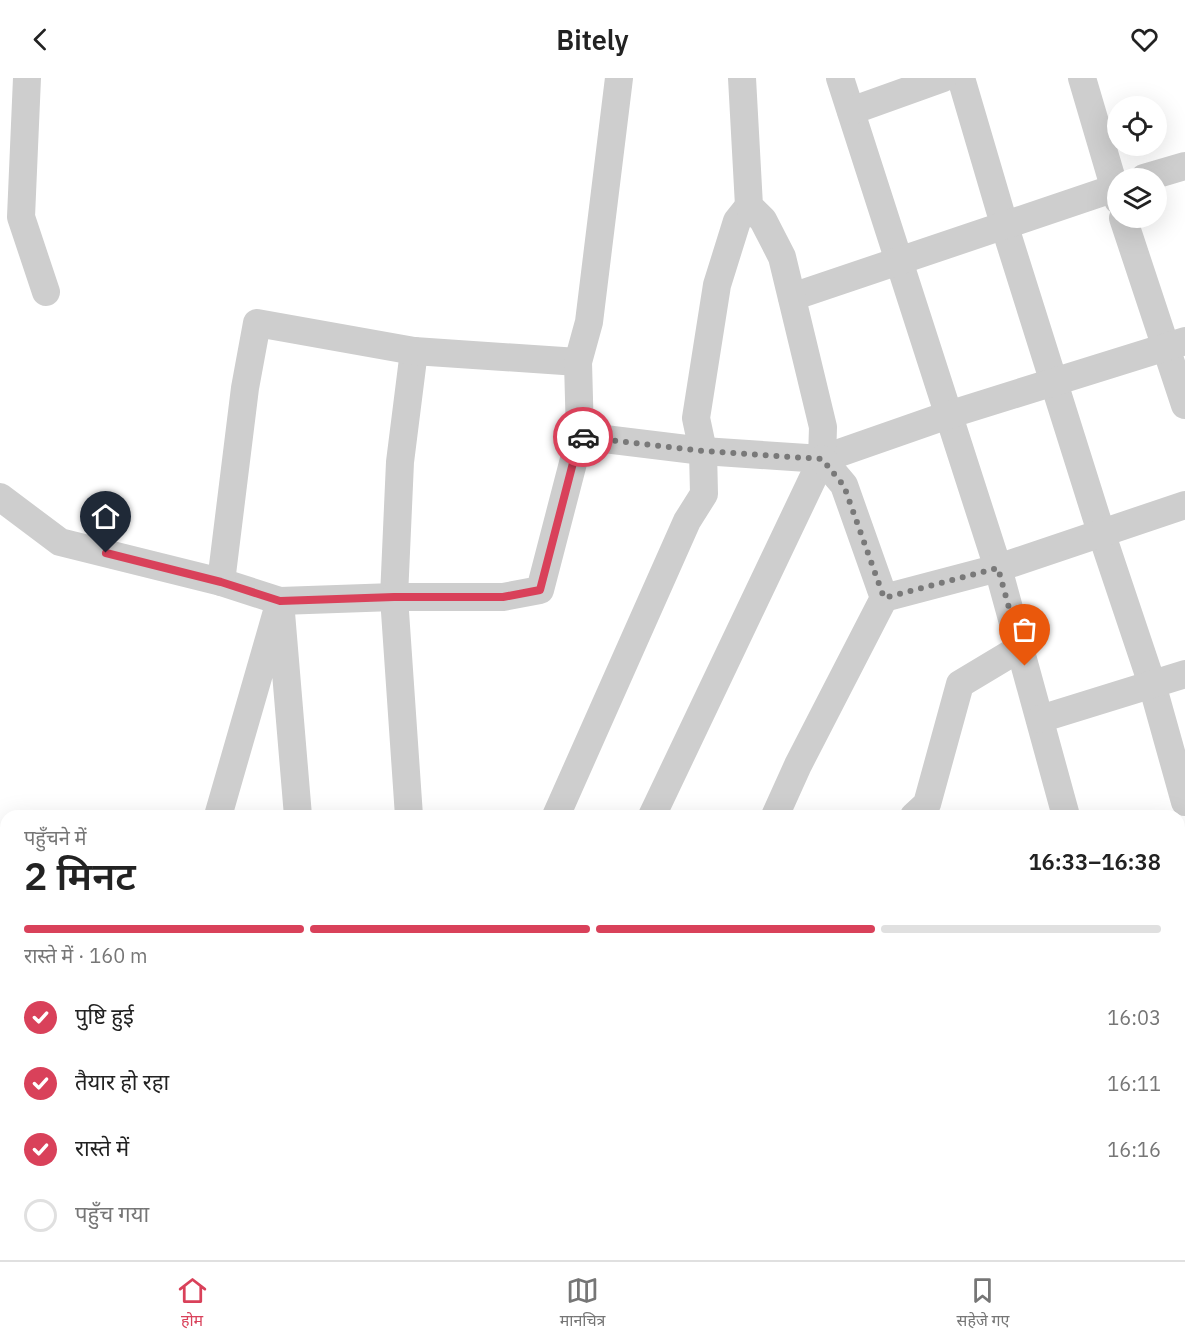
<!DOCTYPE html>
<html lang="hi">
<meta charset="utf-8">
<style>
:root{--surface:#fff;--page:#f6f6f6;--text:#222;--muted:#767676;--line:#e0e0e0;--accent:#d9415a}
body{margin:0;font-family:"IBM Plex Sans","Noto Sans Devanagari",sans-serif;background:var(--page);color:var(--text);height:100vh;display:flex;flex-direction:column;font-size:22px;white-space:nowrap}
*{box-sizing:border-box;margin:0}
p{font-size:20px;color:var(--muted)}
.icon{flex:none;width:33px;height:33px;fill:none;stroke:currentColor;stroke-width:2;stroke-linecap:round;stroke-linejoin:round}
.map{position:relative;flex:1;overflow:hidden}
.details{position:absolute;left:0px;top:732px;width:1185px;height:450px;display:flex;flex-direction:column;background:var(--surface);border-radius:18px 18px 0 0;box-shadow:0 6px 24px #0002}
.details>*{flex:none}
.tools{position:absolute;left:1107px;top:18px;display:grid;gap:12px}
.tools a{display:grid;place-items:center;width:60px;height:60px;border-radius:50%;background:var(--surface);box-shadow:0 6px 24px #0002;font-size:30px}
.pin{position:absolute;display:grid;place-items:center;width:51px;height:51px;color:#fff;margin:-62px -26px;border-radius:50% 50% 50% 0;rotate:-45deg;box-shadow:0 0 6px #0007}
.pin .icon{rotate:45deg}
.courier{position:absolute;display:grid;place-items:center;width:60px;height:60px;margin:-30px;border:4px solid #d9415a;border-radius:50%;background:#fff;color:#222;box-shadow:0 2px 8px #0007}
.headline em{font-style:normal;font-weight:600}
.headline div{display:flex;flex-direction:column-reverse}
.headline{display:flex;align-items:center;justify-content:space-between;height:102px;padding:0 24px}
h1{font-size:39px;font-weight:600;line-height:45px}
.bar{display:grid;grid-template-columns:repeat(4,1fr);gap:9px 6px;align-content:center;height:72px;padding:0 24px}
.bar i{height:8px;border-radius:4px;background:var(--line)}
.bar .active{background:var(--accent)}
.bar p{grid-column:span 4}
ol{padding:0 24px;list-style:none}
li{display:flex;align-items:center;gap:18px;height:66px}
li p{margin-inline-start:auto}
li .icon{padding:6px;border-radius:50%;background:var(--accent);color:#fff;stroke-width:4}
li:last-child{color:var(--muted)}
li i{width:33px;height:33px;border:3px solid var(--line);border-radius:50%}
header{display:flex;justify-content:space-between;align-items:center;height:78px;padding:0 24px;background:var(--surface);font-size:27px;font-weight:600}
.menu{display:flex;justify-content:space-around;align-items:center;height:84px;border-top:2px solid var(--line);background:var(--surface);font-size:16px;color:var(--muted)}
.menu a{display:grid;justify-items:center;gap:3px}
.menu .active{color:var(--accent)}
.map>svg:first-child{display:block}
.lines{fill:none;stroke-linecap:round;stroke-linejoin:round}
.minor{stroke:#cecece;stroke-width:28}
.done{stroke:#797979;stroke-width:6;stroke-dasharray:0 10.8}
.route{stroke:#d9415a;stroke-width:8}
</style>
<header><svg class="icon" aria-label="back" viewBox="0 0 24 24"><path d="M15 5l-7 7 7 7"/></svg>Bitely<svg class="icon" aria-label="heart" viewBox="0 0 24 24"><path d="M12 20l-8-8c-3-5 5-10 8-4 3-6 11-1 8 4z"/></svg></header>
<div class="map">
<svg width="1185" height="1182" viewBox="0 0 1185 1182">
<rect width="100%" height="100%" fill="#fff"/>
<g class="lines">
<!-- minor -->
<g class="minor">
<polyline points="27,0 21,139 46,214"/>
<polyline points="840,0 998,490 1066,738"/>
<polyline points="961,0 1004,146 1101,454 1152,606 1185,724"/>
<polyline points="1082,0 1118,122"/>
<polyline points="851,33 943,0"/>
<polyline points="1144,100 1185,88"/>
<polyline points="1123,140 1185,327"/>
<polyline points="792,219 1118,109"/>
<polyline points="580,358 703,373 822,381 948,337 1185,263"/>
<polyline points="0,419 60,464 221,504 280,523 394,519 400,384 414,273"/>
<polyline points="221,504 245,310 257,245 414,273 578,284"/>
<polyline points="884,520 998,490 1185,427"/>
<polyline points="1040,641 1185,596"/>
<polyline points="218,738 280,523 298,738"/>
<polyline points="409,738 394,519 503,519 540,512 580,358 578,284 589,244 619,0"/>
<polyline points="556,738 687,443 704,416 703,373 696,340 717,207 737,143 749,128"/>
<polyline points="652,738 822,381 823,349 782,179 763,142 749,128 742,0"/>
<polyline points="775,738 798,687 884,520 844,407 822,381"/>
<polyline points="914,738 927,726 960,606 1020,570"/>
<polyline points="1179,841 1185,839"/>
<polyline points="1179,1007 1185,1005"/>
<polyline points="447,1176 452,1182"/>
<polyline points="714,1176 716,1182"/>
<polyline points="830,1176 831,1182"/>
<polyline points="950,1176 952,1182"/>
<polyline points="1070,1176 1072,1182"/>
<polyline points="294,1180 298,1176"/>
<polyline points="1149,1182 1174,1176"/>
</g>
</g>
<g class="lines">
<!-- done -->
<polyline class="done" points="583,359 703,373 822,381 844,408 884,520 998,490 1025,588"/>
<!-- route -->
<polyline class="route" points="106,475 221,504 280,523 394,519 503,519 540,512 580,358 583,359"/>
</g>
</svg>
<div class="tools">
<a><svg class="icon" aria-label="locate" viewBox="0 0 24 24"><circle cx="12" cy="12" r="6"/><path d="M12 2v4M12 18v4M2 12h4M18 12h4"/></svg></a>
<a><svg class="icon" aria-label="layers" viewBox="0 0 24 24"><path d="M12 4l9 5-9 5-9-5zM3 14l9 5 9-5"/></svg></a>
</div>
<div class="pin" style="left:1025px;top:588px;background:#ea580c"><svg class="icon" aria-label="bag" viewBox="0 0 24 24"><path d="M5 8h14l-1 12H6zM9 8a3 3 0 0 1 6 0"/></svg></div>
<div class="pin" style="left:106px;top:475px;background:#1f2937"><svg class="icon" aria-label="home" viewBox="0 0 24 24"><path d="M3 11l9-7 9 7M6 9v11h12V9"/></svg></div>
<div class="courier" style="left:583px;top:359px"><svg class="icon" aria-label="car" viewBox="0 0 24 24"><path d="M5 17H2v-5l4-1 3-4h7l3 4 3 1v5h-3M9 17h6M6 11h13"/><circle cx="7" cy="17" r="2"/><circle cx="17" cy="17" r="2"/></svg></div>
<section class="details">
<div class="headline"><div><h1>2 मिनट</h1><p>पहुँचने में</p></div><em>16:33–16:38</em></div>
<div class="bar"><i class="active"></i><i class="active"></i><i class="active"></i><i></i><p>रास्ते में · 160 m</p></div>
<ol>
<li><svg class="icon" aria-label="check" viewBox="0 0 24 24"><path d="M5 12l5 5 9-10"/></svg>पुष्टि हुई<p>16:03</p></li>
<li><svg class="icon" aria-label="check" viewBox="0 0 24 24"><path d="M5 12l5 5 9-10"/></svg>तैयार हो रहा<p>16:11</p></li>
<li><svg class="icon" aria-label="check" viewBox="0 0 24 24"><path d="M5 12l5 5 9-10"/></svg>रास्ते में<p>16:16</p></li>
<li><i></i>पहुँच गया</li>
</ol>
</section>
</div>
<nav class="menu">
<a class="active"><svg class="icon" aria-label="home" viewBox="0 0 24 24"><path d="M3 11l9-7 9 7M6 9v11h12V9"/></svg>होम</a>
<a><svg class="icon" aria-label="map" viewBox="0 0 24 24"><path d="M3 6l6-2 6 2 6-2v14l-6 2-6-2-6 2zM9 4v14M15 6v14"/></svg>मानचित्र</a>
<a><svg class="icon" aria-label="saved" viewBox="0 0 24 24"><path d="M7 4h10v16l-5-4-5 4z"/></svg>सहेजे गए</a>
</nav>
